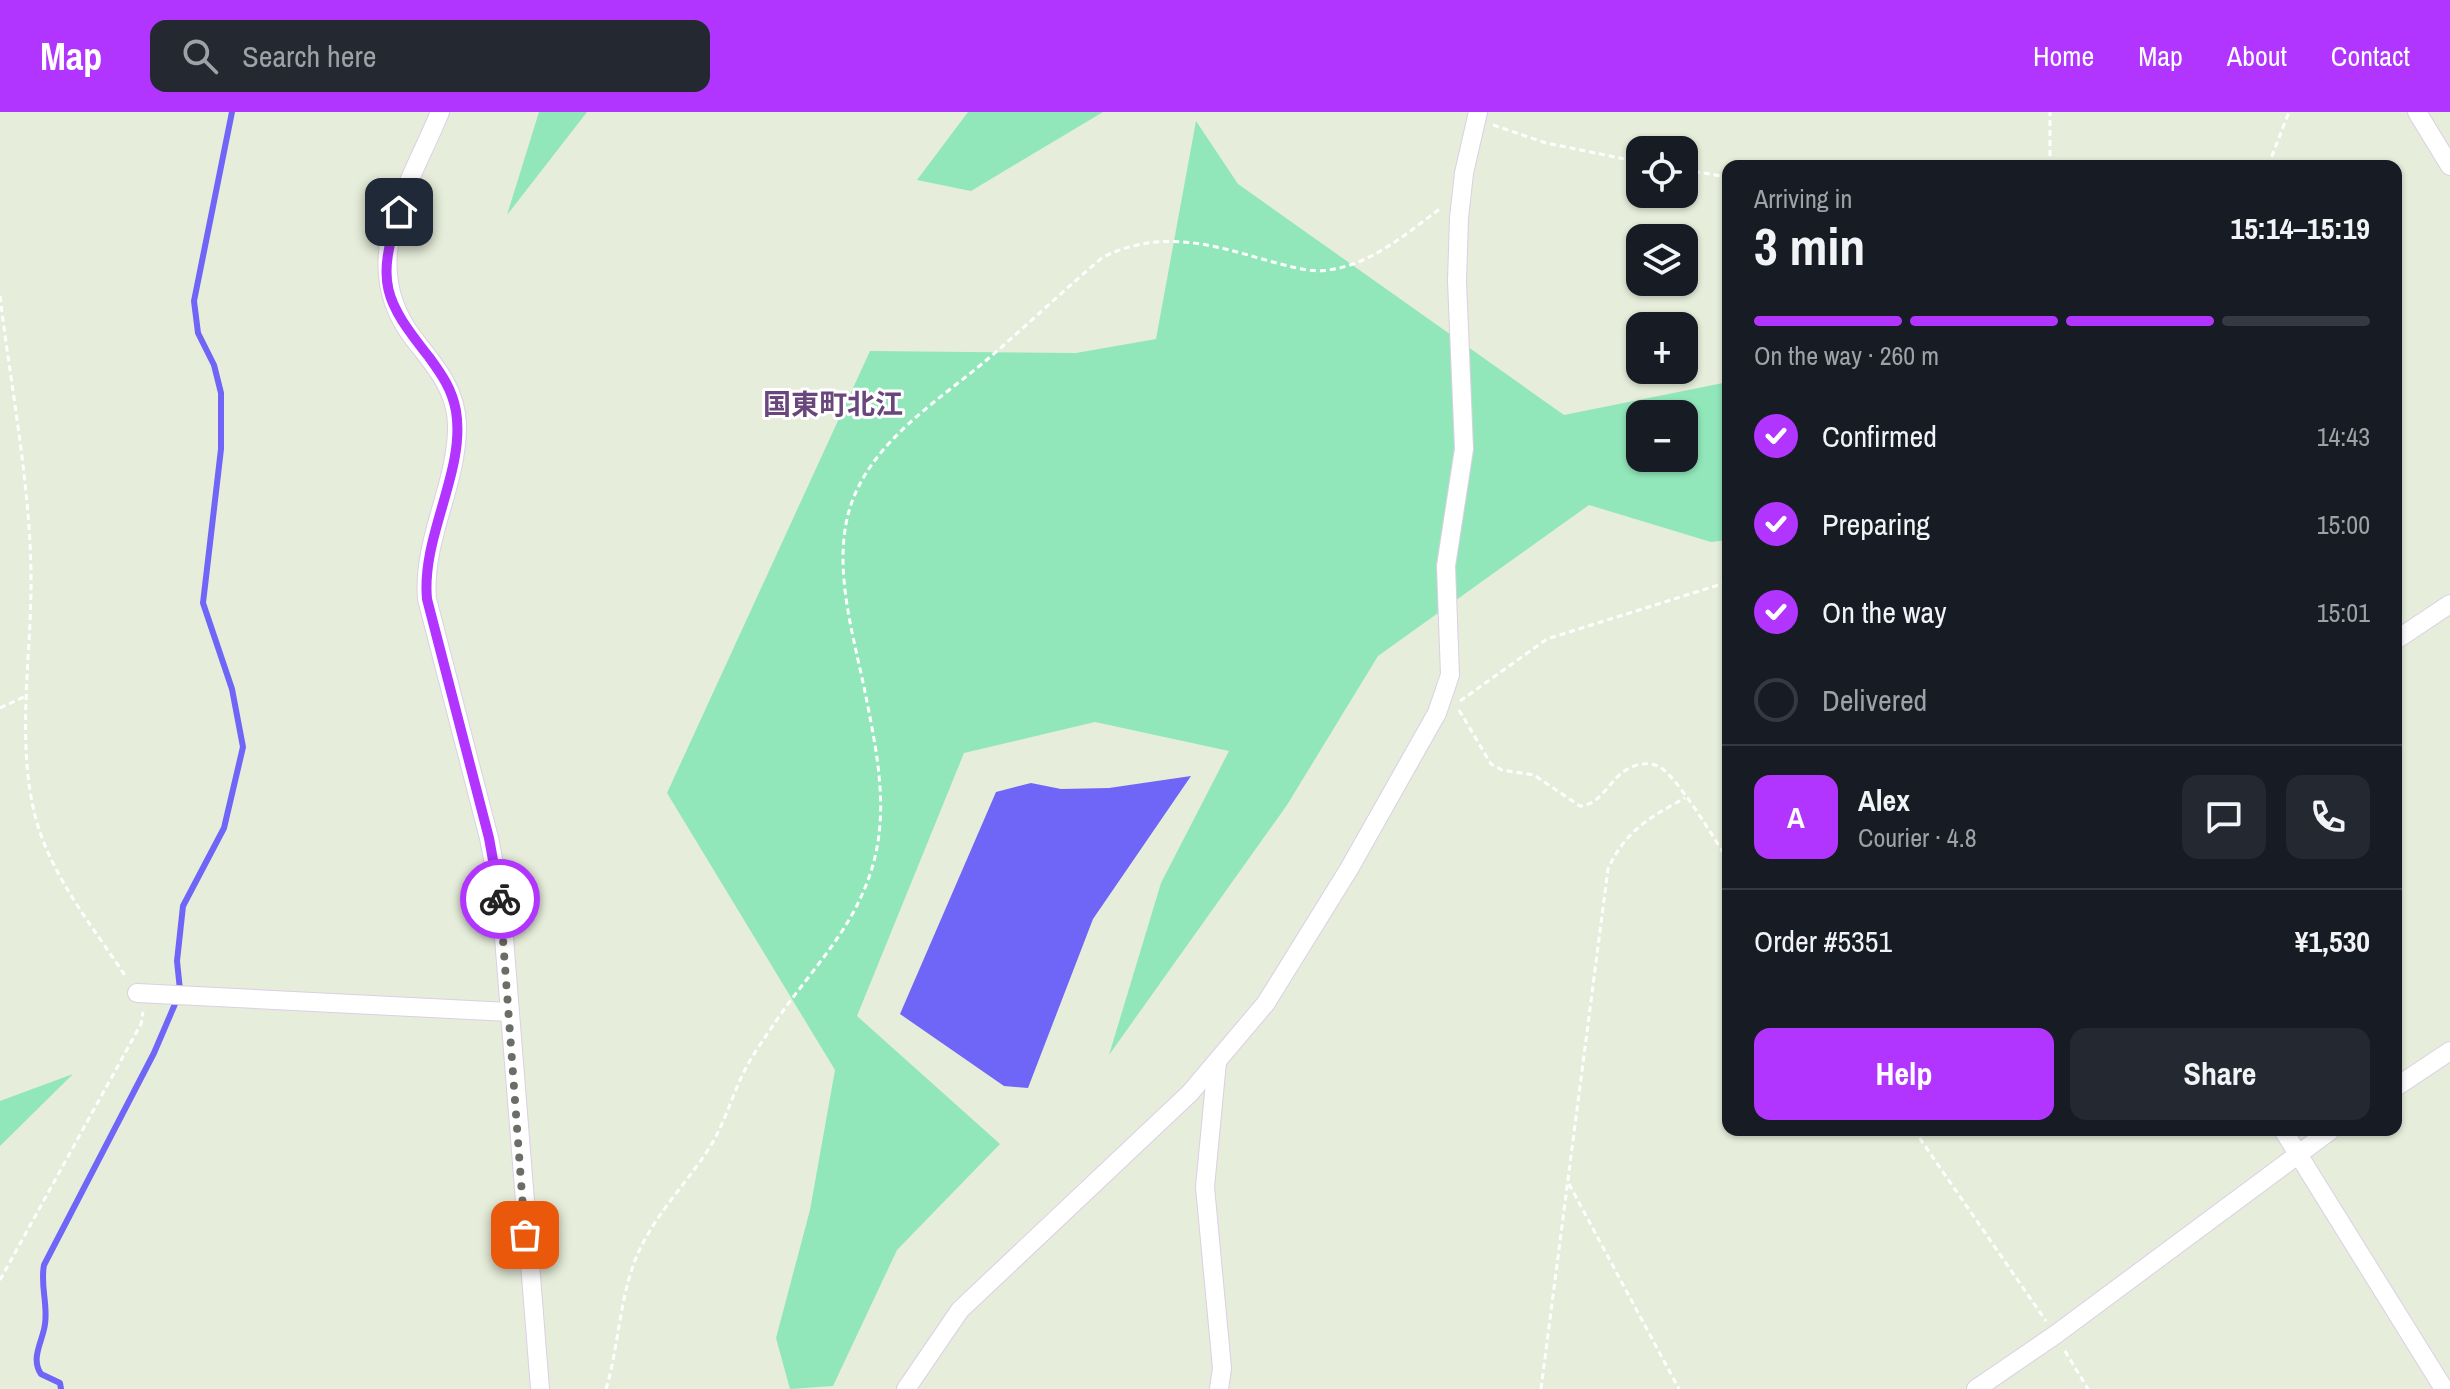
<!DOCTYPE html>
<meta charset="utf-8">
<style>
:root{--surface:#171b24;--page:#242831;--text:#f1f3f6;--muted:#9ea1a6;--line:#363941;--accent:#b135ff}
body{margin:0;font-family:"Archivo Narrow","Noto Sans JP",sans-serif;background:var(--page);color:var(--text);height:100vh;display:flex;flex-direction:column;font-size:30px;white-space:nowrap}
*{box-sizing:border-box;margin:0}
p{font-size:26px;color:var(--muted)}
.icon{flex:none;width:44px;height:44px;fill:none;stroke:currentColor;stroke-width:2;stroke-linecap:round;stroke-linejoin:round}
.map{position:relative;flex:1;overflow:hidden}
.panel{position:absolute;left:1722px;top:48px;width:680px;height:976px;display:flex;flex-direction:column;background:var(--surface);border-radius:16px;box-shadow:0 2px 6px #0004}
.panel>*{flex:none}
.tools{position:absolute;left:1626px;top:24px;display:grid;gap:16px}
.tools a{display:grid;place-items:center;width:72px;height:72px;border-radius:16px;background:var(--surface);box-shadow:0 2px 6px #0004;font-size:40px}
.pin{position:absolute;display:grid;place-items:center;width:68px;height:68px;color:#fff;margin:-34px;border-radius:16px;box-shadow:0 4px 12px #0006}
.courier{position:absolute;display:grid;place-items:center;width:80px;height:80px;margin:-40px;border:6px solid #b135ff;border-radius:50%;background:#fff;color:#222;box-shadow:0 2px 10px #0007}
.summary em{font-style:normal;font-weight:800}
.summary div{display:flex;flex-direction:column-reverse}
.summary{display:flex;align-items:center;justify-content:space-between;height:136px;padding:0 32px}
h1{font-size:52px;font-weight:800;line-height:60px}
.bar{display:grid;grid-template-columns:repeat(4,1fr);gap:12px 8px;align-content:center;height:96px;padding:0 32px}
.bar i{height:10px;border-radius:6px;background:var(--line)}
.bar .current{background:var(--accent)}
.bar p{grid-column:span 4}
.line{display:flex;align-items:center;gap:20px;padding:0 32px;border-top:2px solid var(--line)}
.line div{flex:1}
.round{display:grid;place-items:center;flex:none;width:84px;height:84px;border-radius:16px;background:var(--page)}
ol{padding:0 32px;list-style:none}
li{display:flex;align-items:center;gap:24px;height:88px}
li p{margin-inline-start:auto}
li .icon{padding:8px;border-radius:50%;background:var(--accent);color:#fff;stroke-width:4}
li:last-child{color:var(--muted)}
li i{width:44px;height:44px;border:4px solid var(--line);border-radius:50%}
.button{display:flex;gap:16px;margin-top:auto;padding:16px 32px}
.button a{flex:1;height:92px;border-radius:16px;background:var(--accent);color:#fff;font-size:32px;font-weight:800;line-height:92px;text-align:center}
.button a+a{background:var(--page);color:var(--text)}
header{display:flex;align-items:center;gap:48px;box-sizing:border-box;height:112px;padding:0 40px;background:var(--accent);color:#fff}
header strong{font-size:38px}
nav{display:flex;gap:44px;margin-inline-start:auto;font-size:28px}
.search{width:560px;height:72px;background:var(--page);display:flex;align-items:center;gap:20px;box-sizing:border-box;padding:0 28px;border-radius:16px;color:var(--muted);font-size:30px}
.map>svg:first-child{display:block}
.green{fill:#92e7ba;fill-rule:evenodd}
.water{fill:#6f65f7}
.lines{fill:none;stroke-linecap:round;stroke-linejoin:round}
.stream{stroke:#6f65f7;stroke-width:6}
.minor-casing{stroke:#dccfe4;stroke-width:20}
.path{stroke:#fff;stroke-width:3;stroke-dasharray:6 4;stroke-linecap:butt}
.minor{stroke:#fff;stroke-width:18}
.done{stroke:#6b6e67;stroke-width:8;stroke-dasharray:0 14.4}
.route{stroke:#b135ff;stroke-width:10}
.labels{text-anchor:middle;stroke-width:6;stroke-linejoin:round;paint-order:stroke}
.quarter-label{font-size:28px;font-weight:bold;fill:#69477d;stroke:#fff}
</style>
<header>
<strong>Map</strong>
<div class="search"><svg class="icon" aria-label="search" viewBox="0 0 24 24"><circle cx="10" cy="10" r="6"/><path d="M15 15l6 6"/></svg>Search here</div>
<nav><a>Home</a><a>Map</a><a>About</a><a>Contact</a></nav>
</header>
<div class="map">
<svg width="2450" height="1277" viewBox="0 0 2450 1277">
<rect width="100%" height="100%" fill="#e6edda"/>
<!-- green -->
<g class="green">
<polygon points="539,0 587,0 507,103"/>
<polygon points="968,0 1103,0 971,79 917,68"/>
<path d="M1196 9 1238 72 1564 303 1728 270V428L1711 430 1589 393 1378 544 1287 693 1109 943 1161 771 1229 639 1095 610 964 641 857 904 1000 1032 897 1138 833 1274 790 1277 776 1226 810 1098 835 958 667 681 870 239 1076 241 1156 227ZM1640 302H1684V346H1640Z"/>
<polygon points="73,962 0,1034 0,989"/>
</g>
<!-- water -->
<polygon class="water" points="1191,664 1093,807 1028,976 1004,974 900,902 996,680 1031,671 1061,677 1109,676"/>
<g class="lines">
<!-- stream -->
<path class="stream" d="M61 1277 60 1271 41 1262C30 1246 43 1229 45 1212 48 1192 40 1173 44 1153L154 941 175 892 180 878 177 849 183 794 224 716 243 635 232 577 203 491 221 337V281L214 253 198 221 194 189 232 0"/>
<defs>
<g id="minor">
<path d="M440 0C408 78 355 150 414 227 435 254 456 277 457 312 458 372 422 427 427 487L489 726 501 788 540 1277"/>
<polyline points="2417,0 2450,54"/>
<polyline points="2396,528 2450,492"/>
<polyline points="137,881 509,900"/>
<polyline points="1217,950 1205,1075 1222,1256 1219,1277"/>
<polyline points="2396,975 2450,939"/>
<polyline points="2283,1018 2444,1277"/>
<polyline points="906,1277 960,1198 1190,981 1266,891 1349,757 1437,601 1450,563 1446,454 1464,337 1457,169 1459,106 1464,61 1478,0"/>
<polyline points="1976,1277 2055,1223 2331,1018"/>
</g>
</defs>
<!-- minor casing -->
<use href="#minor" class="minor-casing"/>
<!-- path -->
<g class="path">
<polyline points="1493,13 1546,31 1640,50"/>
<polyline points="2050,54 2050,0"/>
<polyline points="2268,54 2289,0"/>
<polyline points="1684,58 1728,65"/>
<path d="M0 184C11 276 30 371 31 463 32 539 17 620 33 695 46 758 91 812 126 865"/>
<polyline points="1460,589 1547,527 1728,470"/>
<polyline points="0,596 28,583"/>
<path d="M1459 598 1491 652 1502 658 1534 663 1580 694C1600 693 1608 671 1623 660 1632 653 1647 649 1658 654 1676 662 1715 728 1728 748"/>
<polyline points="1914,1018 2046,1209"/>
<polyline points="1569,1072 1679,1277"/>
<polyline points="0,1168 141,912 143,900"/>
<polyline points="2065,1239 2088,1277"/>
<path d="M606 1277C618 1237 619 1194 633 1154 648 1110 683 1076 708 1038 723 1015 730 990 741 966 749 948 761 931 772 915 802 869 843 829 864 778 891 716 880 655 867 590 856 532 834 466 847 407 863 334 936 291 989 246 1027 213 1064 178 1103 145 1162 117 1210 132 1269 149 1289 154 1309 161 1329 158 1372 152 1407 121 1441 96"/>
<path d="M1541 1277 1608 757C1625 719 1650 705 1685 686"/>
</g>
<!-- minor -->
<use href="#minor" class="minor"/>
</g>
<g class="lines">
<!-- done -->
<polyline class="done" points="500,787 525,1123"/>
<!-- route -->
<path class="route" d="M399 100C376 171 384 188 429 245 442 263 452 277 456 299 466 359 421 424 427 487L489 726 500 787"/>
</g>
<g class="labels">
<!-- quarter labels -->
<g class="quarter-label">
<text x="833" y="302">国東町北江</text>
</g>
</g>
</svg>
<div class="tools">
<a><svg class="icon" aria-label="locate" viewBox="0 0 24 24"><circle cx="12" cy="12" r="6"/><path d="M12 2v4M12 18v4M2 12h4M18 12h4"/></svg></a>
<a><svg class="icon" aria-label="layers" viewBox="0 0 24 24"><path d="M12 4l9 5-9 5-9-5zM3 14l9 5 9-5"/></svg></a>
<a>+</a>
<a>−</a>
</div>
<div class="pin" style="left:525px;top:1123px;background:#ea580c"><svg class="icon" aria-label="bag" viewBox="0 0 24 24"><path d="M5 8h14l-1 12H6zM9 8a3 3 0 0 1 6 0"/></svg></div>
<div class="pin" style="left:399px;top:100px;background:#1f2937"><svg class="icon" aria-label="home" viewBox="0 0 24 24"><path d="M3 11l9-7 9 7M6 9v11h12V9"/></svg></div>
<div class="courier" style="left:500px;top:787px"><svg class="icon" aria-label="bike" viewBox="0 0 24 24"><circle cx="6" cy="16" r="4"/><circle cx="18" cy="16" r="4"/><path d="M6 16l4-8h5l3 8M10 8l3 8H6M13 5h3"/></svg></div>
<section class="panel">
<div class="summary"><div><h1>3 min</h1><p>Arriving in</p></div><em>15:14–15:19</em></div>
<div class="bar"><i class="current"></i><i class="current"></i><i class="current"></i><i></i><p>On the way · 260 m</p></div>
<ol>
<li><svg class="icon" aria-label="check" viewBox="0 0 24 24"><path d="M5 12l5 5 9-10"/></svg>Confirmed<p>14:43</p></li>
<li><svg class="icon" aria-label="check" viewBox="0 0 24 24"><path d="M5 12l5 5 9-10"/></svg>Preparing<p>15:00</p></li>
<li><svg class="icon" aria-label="check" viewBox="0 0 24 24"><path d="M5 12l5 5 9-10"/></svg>On the way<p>15:01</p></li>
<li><i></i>Delivered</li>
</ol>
<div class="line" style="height:144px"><b class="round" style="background:var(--accent);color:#fff">A</b><div><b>Alex</b><p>Courier · 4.8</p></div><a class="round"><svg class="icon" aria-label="chat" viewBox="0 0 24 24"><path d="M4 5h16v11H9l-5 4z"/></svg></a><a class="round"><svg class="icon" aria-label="phone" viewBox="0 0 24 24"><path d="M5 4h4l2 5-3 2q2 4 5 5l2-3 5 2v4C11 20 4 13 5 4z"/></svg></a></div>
<div class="line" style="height:104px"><div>Order #5351</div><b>¥1,530</b></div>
<div class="button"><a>Help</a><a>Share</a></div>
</section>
</div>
